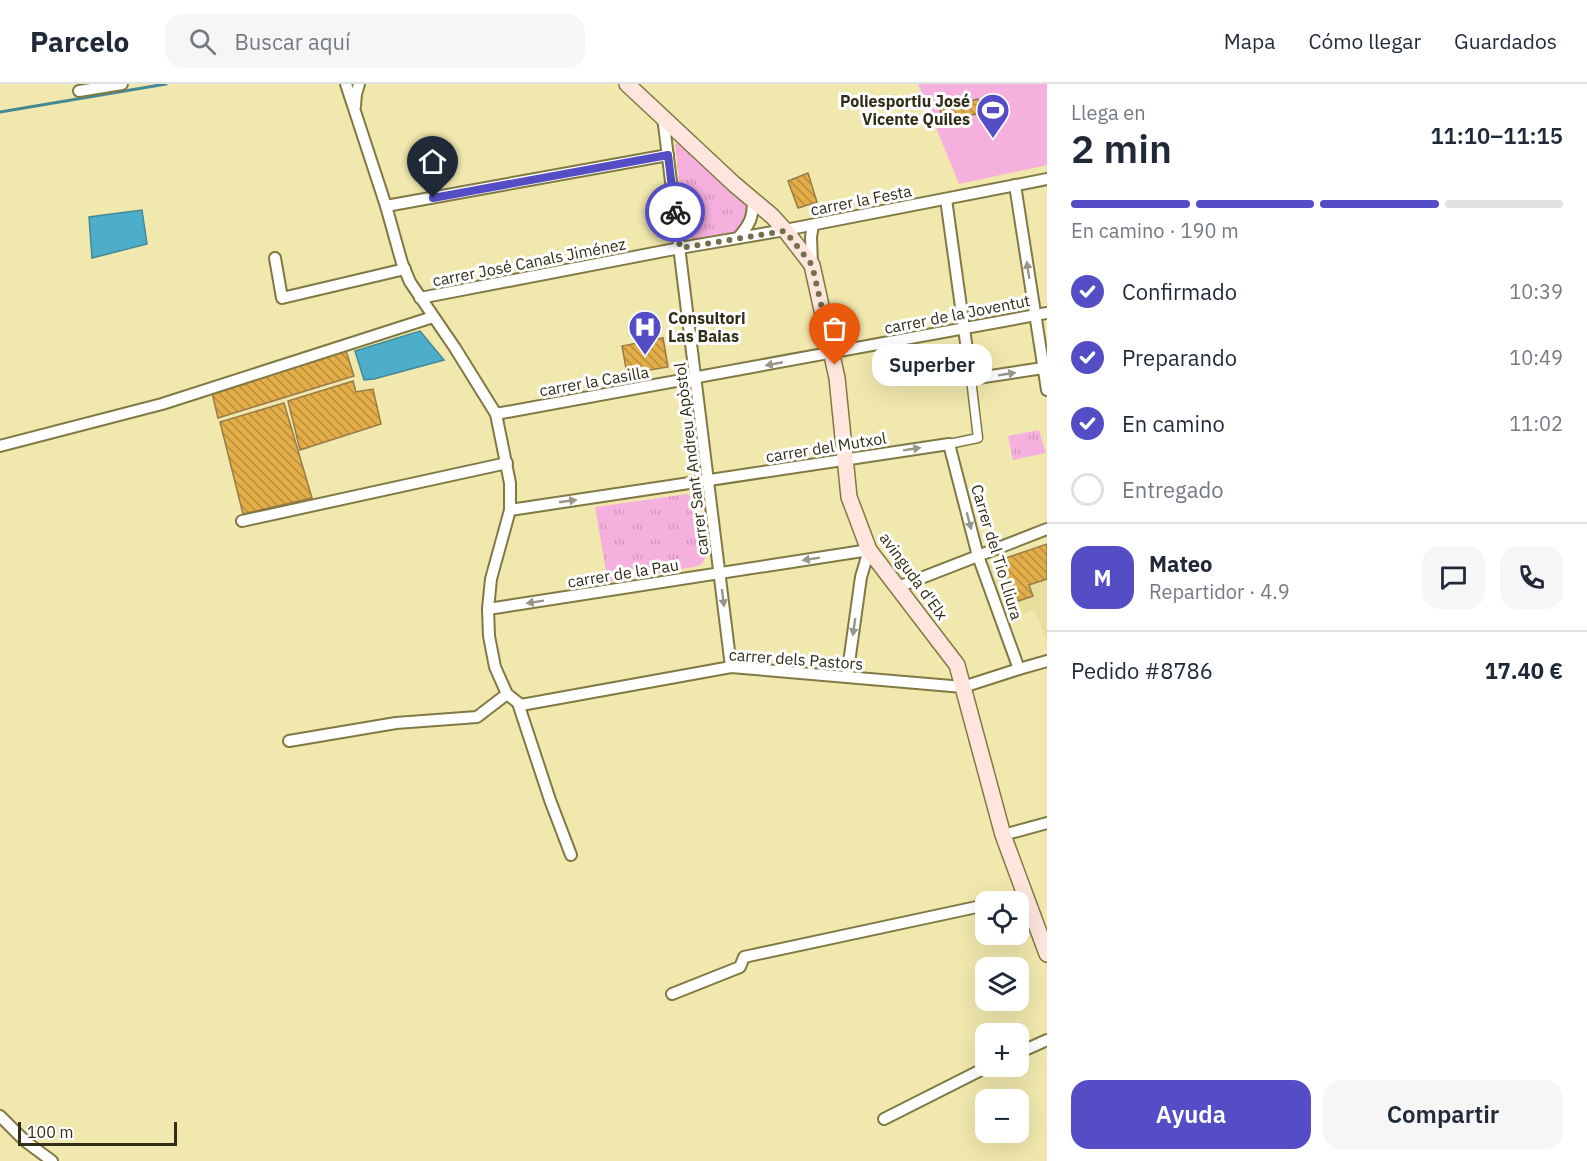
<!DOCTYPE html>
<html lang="es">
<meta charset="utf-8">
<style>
:root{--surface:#fff;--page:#f6f6f7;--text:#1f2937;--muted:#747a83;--line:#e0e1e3;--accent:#554dc5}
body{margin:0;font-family:"IBM Plex Sans",sans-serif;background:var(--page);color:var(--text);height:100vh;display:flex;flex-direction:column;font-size:22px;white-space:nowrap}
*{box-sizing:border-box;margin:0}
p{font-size:20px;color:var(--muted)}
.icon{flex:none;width:33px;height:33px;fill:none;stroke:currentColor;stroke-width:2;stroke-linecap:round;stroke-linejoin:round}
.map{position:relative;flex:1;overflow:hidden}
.drawer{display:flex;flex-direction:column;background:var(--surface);width:540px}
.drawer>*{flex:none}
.buttons{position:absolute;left:975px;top:807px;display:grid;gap:12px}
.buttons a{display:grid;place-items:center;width:54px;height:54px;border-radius:12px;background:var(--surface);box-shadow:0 6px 24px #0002;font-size:30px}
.scale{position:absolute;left:18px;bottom:15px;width:159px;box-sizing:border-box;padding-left:6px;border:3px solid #312e17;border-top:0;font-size:16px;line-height:21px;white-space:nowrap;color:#312e17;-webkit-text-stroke:4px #fff;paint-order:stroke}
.pin{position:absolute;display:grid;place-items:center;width:51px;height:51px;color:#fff;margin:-62px -26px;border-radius:50% 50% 50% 0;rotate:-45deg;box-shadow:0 0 6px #0007}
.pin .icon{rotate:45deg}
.courier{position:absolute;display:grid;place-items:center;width:60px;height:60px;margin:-30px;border:4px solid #554dc5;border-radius:50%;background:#fff;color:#222;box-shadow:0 2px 8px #0007}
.bubble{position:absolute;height:42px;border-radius:18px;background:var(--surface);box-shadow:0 6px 24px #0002;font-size:20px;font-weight:600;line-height:42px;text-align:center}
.overview em{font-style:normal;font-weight:600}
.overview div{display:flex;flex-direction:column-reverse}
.overview{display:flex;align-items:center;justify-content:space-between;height:102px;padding:0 24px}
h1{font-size:39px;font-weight:600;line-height:45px}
.bar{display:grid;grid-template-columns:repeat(4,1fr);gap:9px 6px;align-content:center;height:72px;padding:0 24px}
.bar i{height:8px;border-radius:4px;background:var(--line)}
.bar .on{background:var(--accent)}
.bar p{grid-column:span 4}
.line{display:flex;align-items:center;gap:15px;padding:0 24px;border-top:2px solid var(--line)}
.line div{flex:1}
.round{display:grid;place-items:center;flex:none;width:63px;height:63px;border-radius:18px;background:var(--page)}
ol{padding:0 24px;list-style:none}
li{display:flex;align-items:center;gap:18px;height:66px}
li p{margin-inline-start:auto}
li .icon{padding:6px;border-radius:50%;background:var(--accent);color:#fff;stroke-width:4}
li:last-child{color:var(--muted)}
li i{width:33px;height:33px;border:3px solid var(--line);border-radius:50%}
.action{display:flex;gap:12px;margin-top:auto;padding:12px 24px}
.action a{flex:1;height:69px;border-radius:18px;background:var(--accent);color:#fff;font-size:24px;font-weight:600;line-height:69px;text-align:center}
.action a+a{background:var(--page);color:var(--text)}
header{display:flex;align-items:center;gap:36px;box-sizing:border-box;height:84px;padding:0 30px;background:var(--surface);border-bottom:2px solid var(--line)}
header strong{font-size:28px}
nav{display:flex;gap:33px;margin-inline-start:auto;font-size:21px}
.search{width:420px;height:54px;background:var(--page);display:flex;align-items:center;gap:15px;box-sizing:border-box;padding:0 21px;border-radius:18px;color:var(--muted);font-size:22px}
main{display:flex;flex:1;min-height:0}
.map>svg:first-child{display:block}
.built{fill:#e9df9d}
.grass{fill:url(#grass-tufts)}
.garden{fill:#f6b0dd}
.water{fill:#4daecb;stroke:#458895;stroke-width:1.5}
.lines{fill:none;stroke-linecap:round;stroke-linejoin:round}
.stream{stroke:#458895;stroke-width:3}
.building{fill:url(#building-back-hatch);stroke:#977b4a;stroke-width:1.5}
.pedestrian-casing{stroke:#817943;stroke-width:11}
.minor-casing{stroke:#817943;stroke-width:14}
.secondary-casing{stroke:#817943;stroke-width:18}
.pedestrian{stroke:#fff;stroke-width:8}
.minor{stroke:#fff;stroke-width:10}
.secondary{stroke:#fee6de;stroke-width:15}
.oneway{fill:#98968b}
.done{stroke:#746f4c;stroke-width:6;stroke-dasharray:0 10.8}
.route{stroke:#554dc5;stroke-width:8}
.labels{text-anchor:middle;stroke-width:6;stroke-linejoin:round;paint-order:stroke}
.poi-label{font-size:16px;font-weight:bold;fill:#312e17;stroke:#fff;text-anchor:end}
.street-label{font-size:16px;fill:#312e17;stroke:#fff}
</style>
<header>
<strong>Parcelo</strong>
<div class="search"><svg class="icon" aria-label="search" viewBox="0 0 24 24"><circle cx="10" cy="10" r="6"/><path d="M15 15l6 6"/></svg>Buscar aquí</div>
<nav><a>Mapa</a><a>Cómo llegar</a><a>Guardados</a></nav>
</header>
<main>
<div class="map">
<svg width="1047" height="1077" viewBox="0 0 1047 1077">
<defs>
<pattern id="grass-tufts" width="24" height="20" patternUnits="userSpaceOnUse" patternTransform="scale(1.5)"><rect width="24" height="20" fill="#f6b0dd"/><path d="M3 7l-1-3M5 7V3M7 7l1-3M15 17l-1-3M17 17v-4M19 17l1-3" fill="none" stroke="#d398bd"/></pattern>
<pattern id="building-back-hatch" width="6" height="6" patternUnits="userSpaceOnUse" patternTransform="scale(1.5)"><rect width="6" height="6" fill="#e3ad48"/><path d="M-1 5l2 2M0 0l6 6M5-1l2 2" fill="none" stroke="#b98d3b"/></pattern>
</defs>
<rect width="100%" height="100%" fill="#f1e8ae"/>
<!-- built -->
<polygon class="built" points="1047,460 1047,559 1035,526 1009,535 989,480"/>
<!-- grass -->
<g class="grass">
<polygon points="677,59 750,124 742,146 694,156 685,150 675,61"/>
<polygon points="1039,346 1046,369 1013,376 1008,352"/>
<polygon points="687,410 698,417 706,472 703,478 699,482 608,498 595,423"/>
</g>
<!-- garden -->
<polygon class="garden" points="918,0 1047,0 1047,81 959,100"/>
<!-- water -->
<g class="water">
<polygon points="142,126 147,160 92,174 89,133"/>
<polygon points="420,247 444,276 374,295 364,296 355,267"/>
</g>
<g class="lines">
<!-- stream -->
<polyline class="stream" points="0,28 166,0"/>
</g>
<!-- building -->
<g class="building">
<polygon points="978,15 981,29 943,38 940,25"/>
<polygon points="808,89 817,118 798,124 788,97"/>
<polygon points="663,254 668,283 627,290 622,262"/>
<polygon points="346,267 354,292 218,334 212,309"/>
<polygon points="353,297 356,308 373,305 381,340 300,366 288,317"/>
<polygon points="284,319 312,414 243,430 220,338"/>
<polygon points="1047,460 1047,495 1029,501 1033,512 1010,520 999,490 1004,488 1000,476"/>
</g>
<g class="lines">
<defs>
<polyline id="pedestrian" points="949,360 978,354 971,295"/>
<g id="minor">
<polyline points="346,0 386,122 402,179 410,198 455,264 496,330 510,399 510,426 491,495 488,525 489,552 495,583 507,610 521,621 731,583 963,603 1019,585 1047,577"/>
<polyline points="79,7 122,0"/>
<polyline points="355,22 356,10 359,0"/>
<polyline points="663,33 731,583"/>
<polyline points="1015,101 1047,306"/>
<polyline points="946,115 971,295 1043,284"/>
<polyline points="386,122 668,71"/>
<path d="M738 154C750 140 753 134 753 116"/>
<polyline points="275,174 282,214 405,185"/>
<polyline points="812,181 811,153 813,141"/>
<polyline points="420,214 680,164 785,146 1047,95"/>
<polyline points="496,330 1047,229"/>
<polyline points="0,362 162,320 433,233"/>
<polyline points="510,426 949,360 978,472 1019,585"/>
<polyline points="242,437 507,379"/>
<polyline points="898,503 1047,445"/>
<polyline points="488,525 869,466 861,493 847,593"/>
<polyline points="518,619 550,716 571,771"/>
<polyline points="289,657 396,639 477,633 507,610"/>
<polyline points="1003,751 1047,739"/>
<polyline points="1001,818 1025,812"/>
<polyline points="672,910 740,883 744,873 986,821"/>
<polyline points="1018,969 1047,956"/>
<polyline points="0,1032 25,1057 52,1077"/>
<polyline points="884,1035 989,982"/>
</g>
<polyline id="secondary" points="627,0 734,100 772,132 785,146 812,181 837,294 849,413 869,466 957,581 1003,751 1047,870"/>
</defs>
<!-- pedestrian casing -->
<use href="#pedestrian" class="pedestrian-casing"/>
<!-- minor casing -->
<use href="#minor" class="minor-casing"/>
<!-- secondary casing -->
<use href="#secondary" class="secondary-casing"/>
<!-- pedestrian -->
<use href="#pedestrian" class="pedestrian"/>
<!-- minor -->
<use href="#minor" class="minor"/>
<!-- secondary -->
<use href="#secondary" class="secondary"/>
</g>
<!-- one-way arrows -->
<defs><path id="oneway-solid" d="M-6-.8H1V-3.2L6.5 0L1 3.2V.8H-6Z" transform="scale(1.5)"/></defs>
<g class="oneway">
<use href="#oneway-solid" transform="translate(1028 186) rotate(-99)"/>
<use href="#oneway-solid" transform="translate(774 280) rotate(169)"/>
<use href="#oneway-solid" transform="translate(1007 290) rotate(-9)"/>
<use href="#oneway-solid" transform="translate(912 365) rotate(-9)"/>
<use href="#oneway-solid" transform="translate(568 417) rotate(-8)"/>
<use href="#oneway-solid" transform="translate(969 437) rotate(75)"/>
<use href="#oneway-solid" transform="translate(811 475) rotate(171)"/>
<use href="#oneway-solid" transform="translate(723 514) rotate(83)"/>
<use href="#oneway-solid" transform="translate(535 518) rotate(171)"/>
<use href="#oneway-solid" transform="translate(854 543) rotate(98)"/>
</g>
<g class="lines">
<!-- done -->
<polyline class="done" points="675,128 680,164 785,147 812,181 835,281"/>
<!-- route -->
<polyline class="route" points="433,114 668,71 675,128"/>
</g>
<!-- icons -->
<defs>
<symbol id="stadium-pin" viewBox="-11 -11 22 30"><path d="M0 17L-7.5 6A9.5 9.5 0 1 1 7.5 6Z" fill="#554dc5" stroke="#fff"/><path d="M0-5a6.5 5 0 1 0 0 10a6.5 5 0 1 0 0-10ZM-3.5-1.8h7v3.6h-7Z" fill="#fff"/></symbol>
<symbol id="hospital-pin" viewBox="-11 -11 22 30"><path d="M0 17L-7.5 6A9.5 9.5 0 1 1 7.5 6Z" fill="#554dc5" stroke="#fff"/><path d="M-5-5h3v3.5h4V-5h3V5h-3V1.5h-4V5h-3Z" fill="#fff"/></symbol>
</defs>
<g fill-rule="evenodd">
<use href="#stadium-pin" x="974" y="7" width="38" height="52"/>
<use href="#hospital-pin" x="626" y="224" width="38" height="52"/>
</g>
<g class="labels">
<!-- poi labels -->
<g class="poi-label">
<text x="970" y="23">Poliesportiu José<tspan x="970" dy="18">Vicente Quiles</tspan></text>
<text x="668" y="240" text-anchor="start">Consultori<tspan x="668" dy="18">Las Baias</tspan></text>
</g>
<!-- street labels -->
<g class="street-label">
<text transform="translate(861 116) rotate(-11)" y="6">carrer la Festa</text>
<text transform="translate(529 178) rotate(-11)" y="6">carrer José Canals Jiménez</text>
<text transform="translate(957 230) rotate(-11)" y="6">carrer de la Joventut</text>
<text transform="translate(594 297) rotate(-10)" y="6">carrer la Casilla</text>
<text transform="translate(826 363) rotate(-9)" y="6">carrer del Mutxol</text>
<text transform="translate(691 375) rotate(-97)" y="6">carrer Sant Andreu Apòstol</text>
<text transform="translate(997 468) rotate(73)" y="6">Carrer del Tio Lliura</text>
<text transform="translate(623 489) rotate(-9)" y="6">carrer de la Pau</text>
<text transform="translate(914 492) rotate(54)" y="6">avinguda d'Elx</text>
<text transform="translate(796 575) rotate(4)" y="6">carrer dels Pastors</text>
</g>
</g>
</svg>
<div class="buttons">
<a><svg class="icon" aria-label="locate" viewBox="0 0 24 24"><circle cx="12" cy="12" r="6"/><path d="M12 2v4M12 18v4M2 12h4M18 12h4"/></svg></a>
<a><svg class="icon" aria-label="layers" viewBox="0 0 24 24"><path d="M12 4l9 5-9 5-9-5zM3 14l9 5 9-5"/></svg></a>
<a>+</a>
<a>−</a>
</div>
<div class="scale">100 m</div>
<div class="pin" style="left:835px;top:281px;background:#ea580c"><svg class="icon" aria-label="bag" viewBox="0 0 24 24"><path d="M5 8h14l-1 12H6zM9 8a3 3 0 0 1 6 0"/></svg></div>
<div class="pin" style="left:433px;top:114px;background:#1f2937"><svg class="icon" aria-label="home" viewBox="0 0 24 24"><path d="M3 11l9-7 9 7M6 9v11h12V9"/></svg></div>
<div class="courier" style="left:675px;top:128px"><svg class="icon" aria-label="bike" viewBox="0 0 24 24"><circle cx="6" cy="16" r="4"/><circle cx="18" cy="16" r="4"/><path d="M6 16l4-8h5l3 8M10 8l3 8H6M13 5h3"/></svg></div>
<div class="bubble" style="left:872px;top:260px;width:120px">Superber</div>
</div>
<section class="drawer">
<div class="overview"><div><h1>2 min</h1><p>Llega en</p></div><em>11:10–11:15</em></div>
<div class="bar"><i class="on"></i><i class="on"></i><i class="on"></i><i></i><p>En camino · 190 m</p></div>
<ol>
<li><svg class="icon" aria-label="check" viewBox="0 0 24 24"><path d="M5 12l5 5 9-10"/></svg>Confirmado<p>10:39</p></li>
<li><svg class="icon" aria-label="check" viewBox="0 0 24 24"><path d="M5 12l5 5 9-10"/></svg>Preparando<p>10:49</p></li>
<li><svg class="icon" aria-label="check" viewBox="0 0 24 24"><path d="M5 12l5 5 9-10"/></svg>En camino<p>11:02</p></li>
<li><i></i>Entregado</li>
</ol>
<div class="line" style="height:108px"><b class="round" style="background:var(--accent);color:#fff">M</b><div><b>Mateo</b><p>Repartidor · 4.9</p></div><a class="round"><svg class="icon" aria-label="chat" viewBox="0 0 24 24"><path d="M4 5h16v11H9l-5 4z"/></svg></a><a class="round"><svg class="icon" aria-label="phone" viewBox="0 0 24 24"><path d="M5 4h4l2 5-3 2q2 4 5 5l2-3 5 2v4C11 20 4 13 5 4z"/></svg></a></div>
<div class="line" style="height:78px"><div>Pedido #8786</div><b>17.40 €</b></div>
<div class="action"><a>Ayuda</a><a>Compartir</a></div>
</section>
</main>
